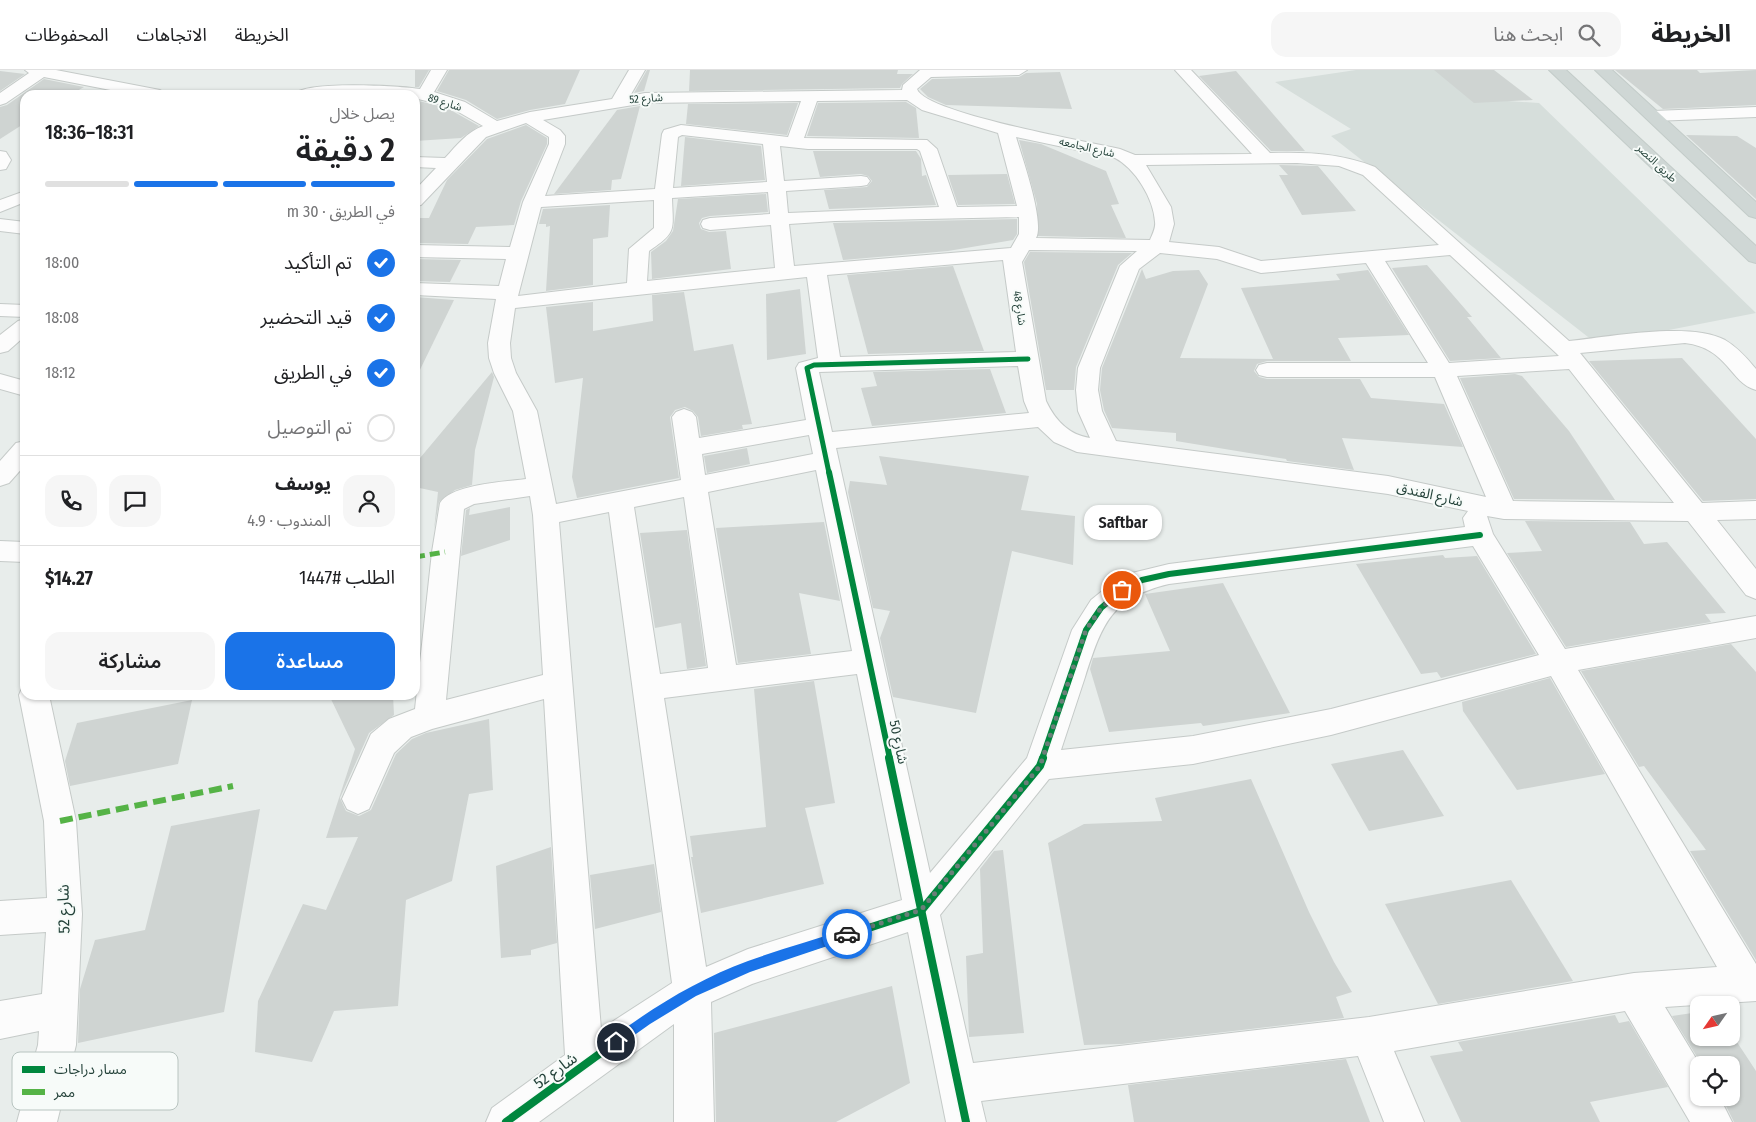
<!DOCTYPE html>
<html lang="ar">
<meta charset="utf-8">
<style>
:root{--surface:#fff;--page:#f6f6f6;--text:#202124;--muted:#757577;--line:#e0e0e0;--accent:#1a73e8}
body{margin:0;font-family:"Fira Sans Condensed","Noto Sans Arabic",sans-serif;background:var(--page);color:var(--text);direction:rtl;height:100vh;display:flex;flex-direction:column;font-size:19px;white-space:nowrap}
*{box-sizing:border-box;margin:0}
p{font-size:16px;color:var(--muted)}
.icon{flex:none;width:28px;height:28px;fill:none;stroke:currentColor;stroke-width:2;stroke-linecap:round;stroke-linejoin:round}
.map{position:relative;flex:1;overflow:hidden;direction:ltr}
.drawer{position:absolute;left:20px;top:20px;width:400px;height:610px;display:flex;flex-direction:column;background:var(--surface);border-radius:15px;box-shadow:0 1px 4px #0004;direction:rtl}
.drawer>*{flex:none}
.needle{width:32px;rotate:236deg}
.controls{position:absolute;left:1690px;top:926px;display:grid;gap:10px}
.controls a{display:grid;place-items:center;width:50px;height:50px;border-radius:10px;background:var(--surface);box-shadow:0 1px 4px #0004;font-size:25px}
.pin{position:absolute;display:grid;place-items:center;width:42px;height:42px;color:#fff;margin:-21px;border:2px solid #fff;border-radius:50%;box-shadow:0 1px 5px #0007}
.courier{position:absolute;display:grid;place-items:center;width:50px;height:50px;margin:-25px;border:4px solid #1a73e8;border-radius:50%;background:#fff;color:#222;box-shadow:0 1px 6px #0007}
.bubble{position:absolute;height:35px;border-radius:15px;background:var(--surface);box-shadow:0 1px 4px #0004;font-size:16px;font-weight:600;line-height:35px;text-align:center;direction:rtl}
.overview em{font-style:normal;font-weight:600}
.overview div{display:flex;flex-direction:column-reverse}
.overview{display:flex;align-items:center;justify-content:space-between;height:85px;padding:0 25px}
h1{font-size:32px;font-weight:600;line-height:38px}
.bar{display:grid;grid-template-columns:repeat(4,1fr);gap:8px 5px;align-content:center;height:60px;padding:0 25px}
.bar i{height:6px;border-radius:4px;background:var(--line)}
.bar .current{background:var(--accent)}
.bar p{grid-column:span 4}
.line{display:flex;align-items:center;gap:12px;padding:0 25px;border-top:1px solid var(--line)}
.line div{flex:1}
.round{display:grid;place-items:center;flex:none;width:52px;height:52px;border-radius:15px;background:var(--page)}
ol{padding:0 25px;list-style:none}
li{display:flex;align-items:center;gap:15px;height:55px}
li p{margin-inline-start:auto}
li .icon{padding:5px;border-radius:50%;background:var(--accent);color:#fff;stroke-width:4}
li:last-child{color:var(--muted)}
li i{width:28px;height:28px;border:2px solid var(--line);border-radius:50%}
.action{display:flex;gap:10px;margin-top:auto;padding:10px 25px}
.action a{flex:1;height:58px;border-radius:15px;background:var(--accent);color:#fff;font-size:20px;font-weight:600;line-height:58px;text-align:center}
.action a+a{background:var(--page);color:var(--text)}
header{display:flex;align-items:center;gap:30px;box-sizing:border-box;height:70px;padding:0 25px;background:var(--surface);border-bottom:1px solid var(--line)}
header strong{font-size:24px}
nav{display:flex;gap:28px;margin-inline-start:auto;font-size:18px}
.search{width:350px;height:45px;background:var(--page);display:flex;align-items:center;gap:12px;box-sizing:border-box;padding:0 18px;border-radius:15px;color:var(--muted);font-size:19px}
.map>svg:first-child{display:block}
.built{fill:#d6dedb}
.building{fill:#cfd4d2}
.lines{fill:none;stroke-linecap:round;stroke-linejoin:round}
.minor-casing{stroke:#c5cac8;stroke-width:2}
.major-casing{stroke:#c3ccc9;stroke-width:2}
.minor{fill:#fcfcfc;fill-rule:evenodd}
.major{fill:#cfd7d5;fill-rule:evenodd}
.quiet-far1{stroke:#55b346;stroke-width:5;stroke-dasharray:10 5;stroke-linecap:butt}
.quiet{stroke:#55b346;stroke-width:6;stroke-dasharray:13 6;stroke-linecap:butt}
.cycleway-far2-casing{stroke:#f7fbf9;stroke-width:8}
.cycleway-far1-casing{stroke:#f7fbf9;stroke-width:9}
.cycleway-casing{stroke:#f7fbf9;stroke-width:11}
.cycleway-far2{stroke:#00873e;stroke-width:5}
.cycleway-far1{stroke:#00873e;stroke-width:6}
.cycleway{stroke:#00873e;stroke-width:8}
.route{fill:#1a73e8}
.done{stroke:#697e78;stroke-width:5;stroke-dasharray:0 9}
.labels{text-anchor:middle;stroke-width:4;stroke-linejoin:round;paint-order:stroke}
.far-street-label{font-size:11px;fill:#24423a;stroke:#f7fbf9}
.street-label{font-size:14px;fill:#24423a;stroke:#f7fbf9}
.near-street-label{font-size:16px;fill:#24423a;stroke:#f7fbf9}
.key{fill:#f7fbf9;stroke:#b8c4c0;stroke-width:1}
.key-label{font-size:14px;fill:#24423a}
</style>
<header>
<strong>الخريطة</strong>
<div class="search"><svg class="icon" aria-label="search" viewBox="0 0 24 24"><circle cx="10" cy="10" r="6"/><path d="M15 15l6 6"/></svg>ابحث هنا</div>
<nav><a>الخريطة</a><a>الاتجاهات</a><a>المحفوظات</a></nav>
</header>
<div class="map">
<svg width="1756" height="1052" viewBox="0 0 1756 1052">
<rect width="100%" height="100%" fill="#e8edeb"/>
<!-- built -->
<polygon class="built" points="1356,0 1445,0 1478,29 1539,33 1756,243 1597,274 1331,66 1351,59 1275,12"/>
<!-- building -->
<g class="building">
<polygon points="415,0 429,0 419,17 415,17"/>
<polygon points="449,0 580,0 565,34 530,40 497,49 466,30 437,21"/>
<polygon points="647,0 650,0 644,21 634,23"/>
<polygon points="690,0 898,0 897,4 913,4 902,14 900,18 689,21"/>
<polygon points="1434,0 1494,0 1533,30 1474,33"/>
<polygon points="1615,0 1697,0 1700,3 1756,0 1756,35 1663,39"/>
<polygon points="0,1 25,4 0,21"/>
<polygon points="1236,1 1305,81 1271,81 1199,6"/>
<polygon points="1060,2 1072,39 946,35 928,27 920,19 932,9 1019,7 1026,3"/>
<polygon points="44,9 84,17 70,25 25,25 25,53 0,69 0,37 7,35"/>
<polygon points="415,30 447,38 479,56 461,68 415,71"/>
<polygon points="906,32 916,38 919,68 807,66 818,33"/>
<polygon points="798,33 787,65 686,54 688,34"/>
<polygon points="640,36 621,109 612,110 611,120 554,124 617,40"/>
<polygon points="526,55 547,68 547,74 521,131 514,155 476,157 468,174 415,173 415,148 429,148 447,110 487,69"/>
<polygon points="1686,65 1737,66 1756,78 1756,129"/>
<polygon points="685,67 761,76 765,110 681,116"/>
<polygon points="1019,70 1041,74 1106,101 1119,134 1111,135 1126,168 1038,166 1037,134"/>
<polygon points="813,81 916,81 921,89 922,106 926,105 936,135 829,139 824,120 867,117 872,111 868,106 861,104 820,107"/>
<polygon points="1279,95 1318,96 1356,141 1302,145 1279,105 1288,105"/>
<polygon points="1007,104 1015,134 958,135 948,105"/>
<polygon points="766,124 768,142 710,146 702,148 699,153 701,159 709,162 726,161 731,199 652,209 651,182 666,171 673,161 678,129"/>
<polygon points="610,135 608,167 593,169 593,215 546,221 550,156 546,157 546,154 539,154 543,139"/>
<polygon points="1017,149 1017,164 1013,170 948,181 843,190 833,153"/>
<polygon points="1030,182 1132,183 1118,195 1076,297 1074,320 1046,320 1024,192"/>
<polygon points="415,189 461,190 450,212 415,211"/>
<polygon points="1427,195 1472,247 1467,247 1501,288 1450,291 1392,198"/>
<polygon points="953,196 984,281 868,284 847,205"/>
<polygon points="1142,199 1146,209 1173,201 1199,200 1208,214 1180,288 1273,289 1241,218 1340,210 1336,204 1368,200 1409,265 1338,268 1351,291 1267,291 1257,294 1254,301 1259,307 1267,309 1360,309 1371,328 1444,334 1463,377 1342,368 1354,400 1287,391 1286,389 1176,371 1176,363 1112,358 1104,340 1100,320 1102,298"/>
<polygon points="800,219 806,284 767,290 766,224"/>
<polygon points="684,222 694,281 733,274 752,354 742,355 743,359 701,366 698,347 693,341 685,337 675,340 670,347 679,408 577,428 572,407 583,308 555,313 546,237 593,232 593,261 653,251 652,225"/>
<polygon points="415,227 454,230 415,310"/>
<polygon points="1682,288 1756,369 1756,429 1703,431 1589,291"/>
<polygon points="990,299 1006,343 872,356 861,318 877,316 873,302"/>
<polygon points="492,302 494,307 475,380 472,415 455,420 439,432 434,460 438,422 415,417 415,394"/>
<polygon points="1515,304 1522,306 1569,361 1615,430 1514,429 1460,308"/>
<polygon points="747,378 750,394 707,403 704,386"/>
<polygon points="879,386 1029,406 1021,440 1075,446 1073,495 1012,481 976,643 893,627 880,568 890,541 873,538 848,422 850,411 887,415"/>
<polygon points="510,437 510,470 461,486 466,440 470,438 469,445"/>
<polygon points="1525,451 1630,452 1644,474 1667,472 1726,543 1705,544 1711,552 1566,577 1507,483 1542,481"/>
<polygon points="824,452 840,531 799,523 811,584 738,593 716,458"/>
<polygon points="687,460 706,596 687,599 681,553 655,558 640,463"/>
<polygon points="1443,485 1445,488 1477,486 1536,584 1441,608 1437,602 1421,604 1356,494"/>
<polygon points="1223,513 1290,643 1203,656 1201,653 1109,662 1090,599 1093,588 1170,581 1145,524"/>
<polygon points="1731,574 1756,602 1756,890 1690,781 1706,780 1644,696 1639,697 1581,601"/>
<polygon points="1550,608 1605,704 1517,720 1463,641 1462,632"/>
<polygon points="814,611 835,733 805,738 824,814 701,843 691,787 693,787 690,766 766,757 754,619"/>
<polygon points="329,625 393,625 394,645 369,663 340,728 346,741 359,746 371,740 396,684 412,669 426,663 489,649 493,720 469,724 452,811 406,830 398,936 334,941 312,992 255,982 258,931 303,834 326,840 358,767 326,768 355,679"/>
<polygon points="192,630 178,694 70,716 65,691 77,653"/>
<polygon points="1403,680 1444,746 1369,761 1331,694"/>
<polygon points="1251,709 1309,842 1334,892 1352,922 1336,927 1344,948 1122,974 1084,975 1048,773 1084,754 1162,751 1155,728"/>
<polygon points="260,739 224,942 78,973 80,919 95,870 145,860 171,756"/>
<polygon points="551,777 557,873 531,880 531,885 501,888 496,796"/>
<polygon points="1003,780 1024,963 969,967 966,886 983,883 980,799 994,781"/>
<polygon points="654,794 661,842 595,859 590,805"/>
<polygon points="1511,810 1573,911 1438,934 1385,834"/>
<polygon points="892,916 910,1013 836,1052 716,1052 714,963"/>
<polygon points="1699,942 1699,968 1731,968 1731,963 1756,1001 1756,1052 1734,1052 1722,1028 1731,1028 1731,995 1702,995 1672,946"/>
<polygon points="1615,945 1619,953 1629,951 1668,1017 1590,1032 1600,1052 1461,1052 1430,986 1463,981 1458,972"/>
<polygon points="1346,989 1370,1052 1134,1052 1128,1015"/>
</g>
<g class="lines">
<defs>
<g id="minor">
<polygon points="25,0 56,0 160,20 168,25 136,25 44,7 6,33 0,35 0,23 29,3"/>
<path d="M431 0H447L434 22 465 32 497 51 530 42 612 29 629 0H645L630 26 645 23 902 20 903 15 920 0H1027L1019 5 931 7 917 19C925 43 1089 72 1120 79L1135 85 1252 84 1175 0H1191L1270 83C1307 82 1341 83 1375 97L1569 271C1609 267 1690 251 1725 270 1737 277 1747 288 1756 299V320C1730 313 1728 278 1685 273L1580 283 1702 433 1756 431V449L1717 450 1756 499V529L1746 525 1688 451 1504 449 1487 446 1493 464 1565 579 1756 546V568L1578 600 1756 894V931L1665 937 1700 995 1699 1028H1720L1732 1052H1690L1625 941 1394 981 1424 1052H1384L1358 986 981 1031 986 1052H946L908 862 752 914 711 932 714 1052H674V954L539 1052H486L492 1038 565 985 544 629 432 659 411 667 394 683 369 739 358 744 347 739 342 729 371 664 389 649 415 639 432 482 440 433C452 414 505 412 526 409L513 341 494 303 489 288 488 273 496 229 415 225V213L499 216 506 189 415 187V175L510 177 523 132 549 74V67L526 53 486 67 421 135 415 136V120L436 98 415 97V87L445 88C457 75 467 62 483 56L448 36 418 29 415 28V25H293C304 10 400 16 420 19ZM907 30 922 40 998 63 1017 136 957 137 937 79 927 70 804 68 817 31ZM801 31 788 67 681 55 664 60 662 64 655 119 545 126 565 74V66L560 60 543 50 645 33ZM682 65 763 74 767 112 673 118 678 67ZM1016 67 1115 88C1135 98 1154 129 1155 152 1156 158 1152 165 1150 170L1036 168C1045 152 1022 87 1016 67ZM780 76 808 79H917L920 81 939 137 788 143 786 121 861 116 867 115 870 111 867 107 861 106 784 111ZM1297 93 1339 96 1363 105 1439 175 1261 191 1219 177 1169 172 1174 154 1171 137 1146 95ZM768 122 770 144 710 148 703 150 701 154 703 158 710 160 771 155 775 198 647 211 649 181C677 162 673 161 672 128ZM654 130V158L629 179 627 213 518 226 541 137ZM1019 147V164L1011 178 794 196 789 154 835 151ZM1029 180 1137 181 1120 196 1078 298 1076 320 1078 341 1090 368C1069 365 1055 350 1046 331L1022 192ZM1160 183 1217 189 1261 203 1366 193 1428 293H1267L1259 295 1256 300 1259 305 1267 307H1435L1486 427 1388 406 1116 371 1102 341 1098 320 1100 298 1139 199ZM1450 185 1556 283 1559 286 1449 293 1385 191ZM1003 190 1016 282 840 287 827 205ZM807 207 818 288 799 293 796 298 806 350 699 368 696 347 692 342 684 339 676 342 672 347 681 410 556 434 537 341 516 303 511 288 510 273 515 238ZM1018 296 1024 331 1029 343 832 362 819 302ZM1569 299 1674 433 1513 431 1457 306ZM1038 357 1054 372 1077 382 1388 424 1468 441 1463 448 1465 457 1169 494 1132 503 1112 513 1091 530 1072 560 1027 688 930 803 836 378ZM809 365 813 384 705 405 702 384ZM816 400 852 581 736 595 708 422ZM530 426 533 445 543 605 446 630 464 439 474 434ZM684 427 708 598 660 604 634 437ZM609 442 672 913 601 959 559 452ZM1473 476 1539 585 1331 639 1193 666 1061 680C1069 656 1077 631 1085 607 1102 555 1110 528 1169 514ZM857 604 902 830 748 879 706 897 664 628ZM1551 606 1717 897 1634 903 1369 947 973 993 940 845 1049 709 1193 694 1331 665Z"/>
<polygon points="1756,37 1756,47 1653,51 1645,46 1653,41"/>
<polygon points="0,81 6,82 11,90 6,99 0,100"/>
<polygon points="25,121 25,132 0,142 0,130"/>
<polygon points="0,149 25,152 25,164 0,161"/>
<polygon points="0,234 25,235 25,247 0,246"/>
<polygon points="25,249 25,266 8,281 0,283 0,265 18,251"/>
<polygon points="0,304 25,311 25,326 0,319"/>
<polygon points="25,371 25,395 9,413 0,416 0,391 16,373"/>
<polygon points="0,471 25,472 25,492 0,491"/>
<polygon points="23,616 25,625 49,625 76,751 82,844 76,975 57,1052 17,1052 38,975 39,961 0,969 0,931 42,924 46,862 0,865 0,831 47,828 44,751 19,625"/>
</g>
<g id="major">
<polygon points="1549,0 1566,0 1756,176 1756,193 1749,191"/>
<polygon points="1595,0 1612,0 1756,132 1756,148 1749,146"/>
</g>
</defs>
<!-- minor casing -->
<use href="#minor" class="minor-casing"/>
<!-- major casing -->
<use href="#major" class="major-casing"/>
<!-- minor -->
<use href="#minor" class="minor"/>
<!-- major -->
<use href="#major" class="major"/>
<!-- quiet-far1 -->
<polyline class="quiet-far1" points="415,487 445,482"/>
<!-- quiet -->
<polyline class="quiet" points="60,751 233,716"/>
<defs>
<polyline id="cycleway-far2" points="829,403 807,298 814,295 1028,289"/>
<g id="cycleway-far1">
<polyline points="829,402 890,689"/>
<polyline points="1042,689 1086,560 1101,538 1122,520 1142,510 1169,504 1480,465"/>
</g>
<g id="cycleway">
<polyline points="889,688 966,1052"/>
<polyline points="506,1052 646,950 692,922 748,897 921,841 1040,696 1043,688"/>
</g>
</defs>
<!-- cycleway-far2 casing -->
<use href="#cycleway-far2" class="cycleway-far2-casing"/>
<!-- cycleway-far1 casing -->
<use href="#cycleway-far1" class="cycleway-far1-casing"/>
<!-- cycleway casing -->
<use href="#cycleway" class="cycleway-casing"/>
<!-- cycleway-far2 -->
<use href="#cycleway-far2" class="cycleway-far2"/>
<!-- cycleway-far1 -->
<use href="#cycleway-far1" class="cycleway-far1"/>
<!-- cycleway -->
<use href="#cycleway" class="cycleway"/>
</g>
<!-- route -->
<path class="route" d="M847 859 851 860V868L750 902 696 926 650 954 619 976H612V968C653 937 699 909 748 891 781 879 814 870 847 859Z"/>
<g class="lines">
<!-- done -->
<polyline class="done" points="847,864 921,840 1040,696 1086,560 1101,538 1122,520"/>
</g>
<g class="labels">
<!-- far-street labels -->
<g class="far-street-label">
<text transform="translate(646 28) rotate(-4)" y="4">شارع 52</text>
<text transform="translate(445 32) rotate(17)" y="4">شارع 89</text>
<text transform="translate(1087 77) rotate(13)" y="4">شارع الجامعه</text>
<text transform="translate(1657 93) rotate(43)" y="4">طريق النصر</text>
<text transform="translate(1020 238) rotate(81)" y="4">شارع 48</text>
</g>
<!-- street labels -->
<g class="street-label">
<text transform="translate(1430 424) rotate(13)" y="5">شارع الفندق</text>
<text transform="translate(899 672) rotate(78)" y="5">شارع 50</text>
</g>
<!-- near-street labels -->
<g class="near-street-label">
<text transform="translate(63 839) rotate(-91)" y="6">شارع 52</text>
<text transform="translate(555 1000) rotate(-36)" y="6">شارع 52</text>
</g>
</g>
<!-- legend -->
<rect x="12" y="982" width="166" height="58" rx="8" class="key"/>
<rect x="22" y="996" width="23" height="7" fill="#00873e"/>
<rect x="22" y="1019" width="23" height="6" fill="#55b346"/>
<g class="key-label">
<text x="54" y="1004">مسار دراجات</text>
<text x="54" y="1027">ممر</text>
</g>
</svg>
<div class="controls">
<a><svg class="needle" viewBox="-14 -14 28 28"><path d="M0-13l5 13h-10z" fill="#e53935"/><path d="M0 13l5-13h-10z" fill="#757577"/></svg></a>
<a><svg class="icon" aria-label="locate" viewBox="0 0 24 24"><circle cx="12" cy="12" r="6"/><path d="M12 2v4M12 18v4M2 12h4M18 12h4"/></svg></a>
</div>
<div class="pin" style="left:1122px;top:520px;background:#ea580c"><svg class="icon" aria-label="bag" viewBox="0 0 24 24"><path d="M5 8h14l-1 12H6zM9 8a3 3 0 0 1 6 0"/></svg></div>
<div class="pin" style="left:616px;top:972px;background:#1f2937"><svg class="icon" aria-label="home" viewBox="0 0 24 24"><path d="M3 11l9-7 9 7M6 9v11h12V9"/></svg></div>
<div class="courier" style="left:847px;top:864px"><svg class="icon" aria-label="car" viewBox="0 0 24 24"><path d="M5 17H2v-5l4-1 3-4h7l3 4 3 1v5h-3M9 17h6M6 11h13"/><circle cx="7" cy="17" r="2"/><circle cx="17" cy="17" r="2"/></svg></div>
<div class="bubble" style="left:1084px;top:435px;width:78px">Saftbar</div>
<section class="drawer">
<div class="overview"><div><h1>2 دقيقة</h1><p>يصل خلال</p></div><em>18:31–18:36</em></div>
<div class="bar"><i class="current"></i><i class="current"></i><i class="current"></i><i></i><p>في الطريق · 30 m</p></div>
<ol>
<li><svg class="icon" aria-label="check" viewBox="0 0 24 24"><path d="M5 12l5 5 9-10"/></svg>تم التأكيد<p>18:00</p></li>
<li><svg class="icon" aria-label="check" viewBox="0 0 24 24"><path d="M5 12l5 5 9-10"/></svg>قيد التحضير<p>18:08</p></li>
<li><svg class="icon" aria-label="check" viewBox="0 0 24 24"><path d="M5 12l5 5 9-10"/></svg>في الطريق<p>18:12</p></li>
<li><i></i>تم التوصيل</li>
</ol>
<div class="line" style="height:90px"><a class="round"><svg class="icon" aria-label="person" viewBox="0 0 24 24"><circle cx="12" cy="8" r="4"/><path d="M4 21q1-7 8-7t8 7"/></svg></a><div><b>يوسف</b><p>المندوب · 4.9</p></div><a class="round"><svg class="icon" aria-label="chat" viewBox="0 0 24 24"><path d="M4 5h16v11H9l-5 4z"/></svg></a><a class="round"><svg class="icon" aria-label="phone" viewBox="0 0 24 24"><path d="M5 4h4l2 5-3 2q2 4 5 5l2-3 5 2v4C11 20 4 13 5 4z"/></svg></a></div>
<div class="line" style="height:65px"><div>الطلب #1447</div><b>$14.27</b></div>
<div class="action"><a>مساعدة</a><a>مشاركة</a></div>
</section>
</div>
